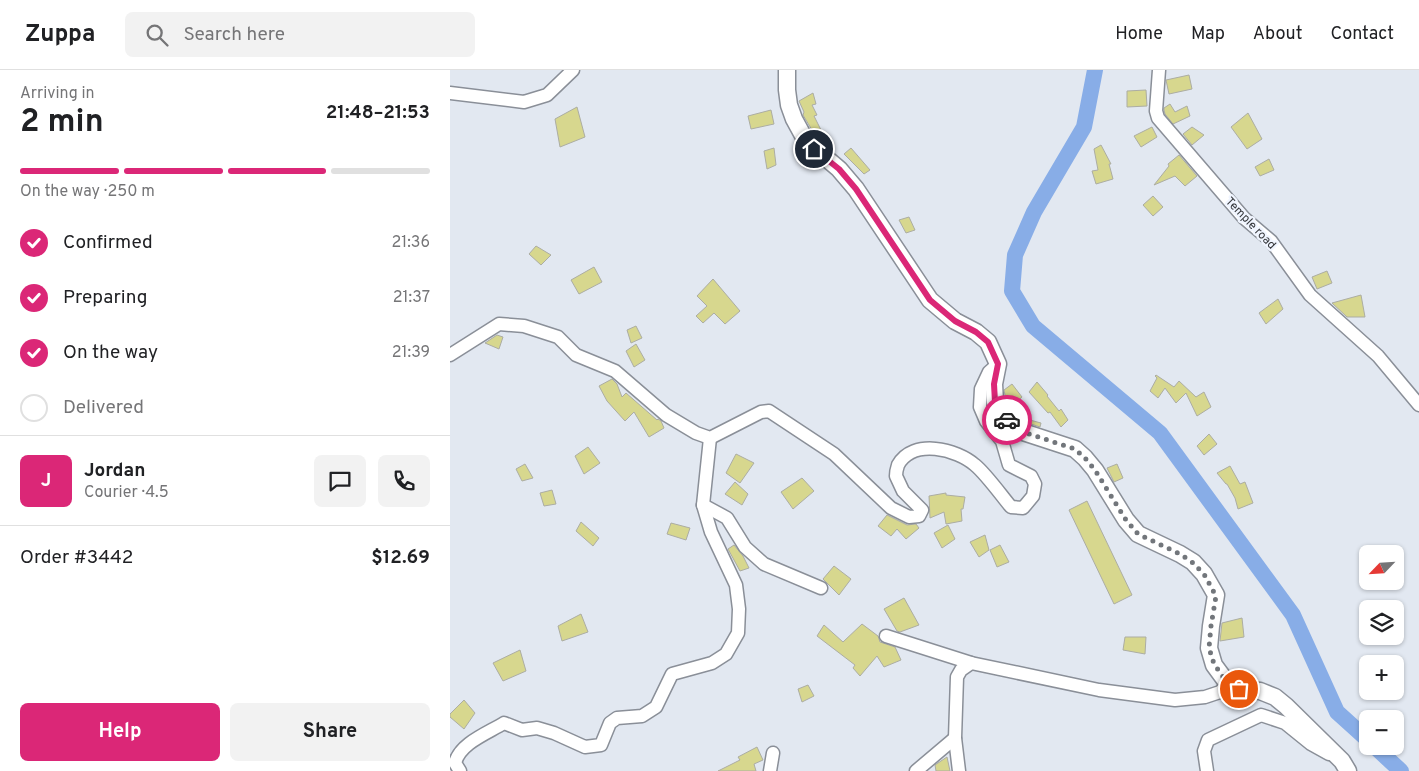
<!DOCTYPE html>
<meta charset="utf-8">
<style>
:root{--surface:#fff;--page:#f2f2f2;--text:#202124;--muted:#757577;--line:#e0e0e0;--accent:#db2777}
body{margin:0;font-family:Overpass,sans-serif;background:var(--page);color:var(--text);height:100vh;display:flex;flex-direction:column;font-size:19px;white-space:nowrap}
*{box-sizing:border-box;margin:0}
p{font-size:16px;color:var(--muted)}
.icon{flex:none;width:28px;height:28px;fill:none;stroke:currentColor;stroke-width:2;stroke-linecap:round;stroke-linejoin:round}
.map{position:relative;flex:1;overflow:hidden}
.details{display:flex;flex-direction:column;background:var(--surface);width:450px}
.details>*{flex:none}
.needle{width:32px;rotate:245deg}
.fabs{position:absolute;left:909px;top:475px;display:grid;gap:10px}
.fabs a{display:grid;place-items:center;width:45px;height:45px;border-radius:8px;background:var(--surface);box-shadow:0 1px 4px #0004;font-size:25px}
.pin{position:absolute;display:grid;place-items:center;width:42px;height:42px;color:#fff;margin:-21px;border:2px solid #fff;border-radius:50%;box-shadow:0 1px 5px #0007}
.courier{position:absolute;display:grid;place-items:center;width:50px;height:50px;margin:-25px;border:4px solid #db2777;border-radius:50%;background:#fff;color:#222;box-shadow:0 1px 6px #0007}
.summary em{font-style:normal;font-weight:700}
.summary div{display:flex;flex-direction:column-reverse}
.summary{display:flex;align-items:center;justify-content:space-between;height:85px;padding:0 20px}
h1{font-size:32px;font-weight:700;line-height:38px}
.bar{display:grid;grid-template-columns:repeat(4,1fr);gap:8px 5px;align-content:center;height:60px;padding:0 20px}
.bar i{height:6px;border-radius:4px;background:var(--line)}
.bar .active{background:var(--accent)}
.bar p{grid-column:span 4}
.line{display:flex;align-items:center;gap:12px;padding:0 20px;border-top:1px solid var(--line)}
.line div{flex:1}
.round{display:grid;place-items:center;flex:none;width:52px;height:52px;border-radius:8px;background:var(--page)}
ol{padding:0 20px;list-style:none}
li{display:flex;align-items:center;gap:15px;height:55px}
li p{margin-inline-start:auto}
li .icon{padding:5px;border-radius:50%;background:var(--accent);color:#fff;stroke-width:4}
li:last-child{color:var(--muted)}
li i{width:28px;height:28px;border:2px solid var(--line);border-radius:50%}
.primary-button{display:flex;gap:10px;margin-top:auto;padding:10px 20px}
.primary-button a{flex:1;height:58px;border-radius:8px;background:var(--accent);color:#fff;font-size:20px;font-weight:700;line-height:58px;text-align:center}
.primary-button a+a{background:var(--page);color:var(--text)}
header{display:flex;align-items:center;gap:30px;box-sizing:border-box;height:70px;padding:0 25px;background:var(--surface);border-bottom:1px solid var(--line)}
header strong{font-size:24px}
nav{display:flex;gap:28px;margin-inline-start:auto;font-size:18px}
.search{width:350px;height:45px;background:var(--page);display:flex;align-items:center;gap:12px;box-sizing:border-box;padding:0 18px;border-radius:8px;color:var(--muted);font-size:19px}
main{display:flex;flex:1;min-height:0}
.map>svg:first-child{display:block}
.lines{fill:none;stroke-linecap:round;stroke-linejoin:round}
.river{stroke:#88ade7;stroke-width:16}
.building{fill:#d7d78e;stroke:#acada3}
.minor-casing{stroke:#8a8f98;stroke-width:15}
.major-casing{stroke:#8a8f98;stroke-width:19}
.minor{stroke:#fff;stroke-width:12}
.major{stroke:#fff;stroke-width:16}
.done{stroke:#72767b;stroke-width:5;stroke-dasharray:0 9}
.route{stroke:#db2777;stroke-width:6}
.labels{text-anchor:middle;stroke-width:4.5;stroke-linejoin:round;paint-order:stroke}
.street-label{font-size:12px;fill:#36383c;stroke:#f0f5ff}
</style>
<header>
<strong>Zuppa</strong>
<div class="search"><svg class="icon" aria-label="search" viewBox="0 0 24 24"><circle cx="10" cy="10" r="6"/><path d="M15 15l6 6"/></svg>Search here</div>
<nav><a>Home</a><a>Map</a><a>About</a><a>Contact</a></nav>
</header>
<main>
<section class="details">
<div class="summary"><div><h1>2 min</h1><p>Arriving in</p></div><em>21:48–21:53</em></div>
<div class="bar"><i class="active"></i><i class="active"></i><i class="active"></i><i></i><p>On the way · 250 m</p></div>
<ol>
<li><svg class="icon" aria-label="check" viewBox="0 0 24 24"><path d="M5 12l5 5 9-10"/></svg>Confirmed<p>21:36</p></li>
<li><svg class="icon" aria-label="check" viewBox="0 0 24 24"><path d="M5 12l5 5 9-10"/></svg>Preparing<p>21:37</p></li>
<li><svg class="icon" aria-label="check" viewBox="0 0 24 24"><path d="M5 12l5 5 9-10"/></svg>On the way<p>21:39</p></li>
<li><i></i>Delivered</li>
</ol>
<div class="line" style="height:90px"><b class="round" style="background:var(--accent);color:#fff">J</b><div><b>Jordan</b><p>Courier · 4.5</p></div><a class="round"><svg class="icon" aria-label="chat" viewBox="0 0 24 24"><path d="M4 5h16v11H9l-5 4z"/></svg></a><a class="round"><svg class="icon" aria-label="phone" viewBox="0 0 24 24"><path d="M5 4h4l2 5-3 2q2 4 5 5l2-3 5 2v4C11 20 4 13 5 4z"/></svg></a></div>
<div class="line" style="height:65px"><div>Order #3442</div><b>$12.69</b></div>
<div class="primary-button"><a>Help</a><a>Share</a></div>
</section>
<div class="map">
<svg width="969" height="701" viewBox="0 0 969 701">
<rect width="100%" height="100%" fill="#e2e8f1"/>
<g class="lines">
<!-- river -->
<g class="river">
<polyline points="645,0 634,57 584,142 565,185 562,221 583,256 710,363 843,545 887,642 918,670"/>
<polyline points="924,676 951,701"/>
</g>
</g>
<!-- building -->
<g class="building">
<polygon points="739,5 742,19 719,24 716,10"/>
<polygon points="696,20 697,36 677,37 677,21"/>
<polygon points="363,23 366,34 362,35 367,45 364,46 372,62 365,65 353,45 354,42 349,31"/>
<polygon points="720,34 725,42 737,36 740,46 723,54 715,44 714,40 714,38"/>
<polygon points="127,37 135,67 110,77 105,49"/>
<polygon points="321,40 324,54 301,59 298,46"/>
<polygon points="798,43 812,69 797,79 781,57"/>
<polygon points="702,57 707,67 691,77 684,66"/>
<polygon points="742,57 754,65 742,75 733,64"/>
<polygon points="651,75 661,94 659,94 663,109 646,114 642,101 648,100 644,79"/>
<polygon points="324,78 326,95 317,99 314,81"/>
<polygon points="401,78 420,100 414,104 394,84"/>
<polygon points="729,85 747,106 735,116 725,106 704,115 719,96 718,94"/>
<polygon points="819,89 824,100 810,106 805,97"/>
<polygon points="703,126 713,137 703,146 693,135"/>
<polygon points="459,147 465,160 456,163 449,150"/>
<polygon points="86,176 101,185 91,195 79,184"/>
<polygon points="144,197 152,212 129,224 121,210"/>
<polygon points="877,201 882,213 867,219 862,207"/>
<polygon points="263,209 290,241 275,254 264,243 253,253 246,246 257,236 247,226"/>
<polygon points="911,225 915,247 897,247 882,233"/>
<polygon points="828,229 833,239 816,254 809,243"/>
<polygon points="186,256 192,268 181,273 177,260"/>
<polygon points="47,265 53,267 49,279 35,273"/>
<polygon points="186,274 195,290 184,297 176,281"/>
<polygon points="706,305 724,317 729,311 746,327 754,322 761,337 747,346 736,323 726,333 715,318 708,328 700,321 707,308 705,306"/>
<polygon points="162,309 167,314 172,327 176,323 207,350 208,349 211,351 214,358 199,367 184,342 175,351 157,331 149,316"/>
<polygon points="587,312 598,325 597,326 609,341 611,339 618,350 611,357 600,342 598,343 579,322"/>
<polygon points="562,314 572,327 564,334 576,349 591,353 590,357 572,351 557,335 554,320"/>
<polygon points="759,364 767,374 754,385 747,376"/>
<polygon points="138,377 150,393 134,404 125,386"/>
<polygon points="286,384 304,393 290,413 276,403"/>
<polygon points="75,394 83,408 72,411 66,399"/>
<polygon points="667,394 673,408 664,412 657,398"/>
<polygon points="780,396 790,414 795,412 803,433 788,439 785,428 777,414 776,414 767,403"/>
<polygon points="352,408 364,421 343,439 331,422"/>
<polygon points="285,412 298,424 292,435 275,424"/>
<polygon points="102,420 106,434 94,436 90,423"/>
<polygon points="496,423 496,425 515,427 513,439 511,439 512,451 496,454 494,442 480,448 479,426"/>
<polygon points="637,431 682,525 664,534 619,440"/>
<polygon points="437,445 457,455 466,454 469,458 456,469 447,459 441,466 428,456"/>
<polygon points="131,452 149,468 143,476 126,461"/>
<polygon points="221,453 240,458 236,470 217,464"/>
<polygon points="498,455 505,469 492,478 484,463"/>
<polygon points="535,465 539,480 529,487 520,472"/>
<polygon points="284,475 293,486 299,498 290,501 278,479"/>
<polygon points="550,475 559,492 547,497 540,480"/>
<polygon points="384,496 401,509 389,525 373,509"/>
<polygon points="454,528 469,555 450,562 447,561 434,539"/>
<polygon points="131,544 138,562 112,571 108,556"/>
<polygon points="792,548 794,567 770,571 772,553"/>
<polygon points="412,554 428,566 430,572 445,577 451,590 434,597 427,586 410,606 403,598 405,595 367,566 374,555 393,572"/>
<polygon points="675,567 696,567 695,584 673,580"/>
<polygon points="70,580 76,601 53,611 43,593"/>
<polygon points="358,615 364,626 352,632 348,619"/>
<polygon points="14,630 25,643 14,659 0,647 0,644"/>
<polygon points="307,677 313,690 304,694 306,701 268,701 290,690 288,687"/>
<polygon points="497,687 500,701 486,701 485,695"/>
</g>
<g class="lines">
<defs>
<g id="minor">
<polyline points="709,0 706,41 708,48 794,148 821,171 860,225 928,286 969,335"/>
<polyline points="0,23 74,32 97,25 123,0"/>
<path d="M0 285 49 254 74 256 108 267 126 285 165 301 216 345 246 363 260 368 311 342 319 341 384 384 441 438 459 447 469 446 472 440 453 421 446 406C446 403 447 398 448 395 463 368 507 379 525 395 536 404 551 425 561 437L573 438 583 426 585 414 581 406 559 395 552 371 536 351 530 337 531 319 539 302 548 294"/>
<polyline points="253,435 277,448 295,477 314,494 371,518"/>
<polyline points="436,566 521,593"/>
<path d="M10 701 5 693C10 673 38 663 54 653L72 660 87 658 104 663 135 677 151 675 160 653 167 648 192 646 206 637 222 604 262 593 276 584 288 563 289 539 286 515 261 462 253 435 260 368"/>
<polyline points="320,701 323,683"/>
<polyline points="466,701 505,668"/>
<polyline points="509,701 505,668 507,607 511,600 521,593 649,620 725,630 755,627 770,622 778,614"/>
<polyline points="757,701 754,681 758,670 811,645 835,653 861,674 879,684"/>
</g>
<polyline id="major" points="337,0 337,20 339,35 344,49 356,71 389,99 406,119 480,230 505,251 526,262 538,272 548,294 544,314 545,332 548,340 555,349 567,360 625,379 635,388 645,400 676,450 688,464 730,484 743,492 754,504 766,525 761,556 759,578 764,595 778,614 789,619 810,621 825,627 836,636 892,691 898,701"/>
</defs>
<!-- minor casing -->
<use href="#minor" class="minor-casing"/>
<!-- major casing -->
<use href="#major" class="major-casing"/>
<!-- minor -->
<use href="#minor" class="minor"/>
<!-- major -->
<use href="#major" class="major"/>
</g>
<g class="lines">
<!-- done -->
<polyline class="done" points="557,350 567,360 625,379 635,388 645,400 676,450 688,464 730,484 742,492 754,504 766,526 761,556 759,578 764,594 778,614 789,619"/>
<!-- route -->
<polyline class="route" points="364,79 389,99 406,119 480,230 505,251 526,262 538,272 548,294 544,314 545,332 548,340 557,350"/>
</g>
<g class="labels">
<!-- street labels -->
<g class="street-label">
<text transform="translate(801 153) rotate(46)" y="4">Temple road</text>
</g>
</g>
</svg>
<div class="fabs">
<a><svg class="needle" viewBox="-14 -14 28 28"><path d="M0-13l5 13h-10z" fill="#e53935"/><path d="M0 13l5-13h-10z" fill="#757577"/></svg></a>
<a><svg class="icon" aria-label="layers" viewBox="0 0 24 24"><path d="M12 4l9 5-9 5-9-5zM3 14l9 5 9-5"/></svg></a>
<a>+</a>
<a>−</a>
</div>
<div class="pin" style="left:789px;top:619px;background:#ea580c"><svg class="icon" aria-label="bag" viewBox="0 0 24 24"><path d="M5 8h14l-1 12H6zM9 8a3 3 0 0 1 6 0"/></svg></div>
<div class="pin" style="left:364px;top:79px;background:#1f2937"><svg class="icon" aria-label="home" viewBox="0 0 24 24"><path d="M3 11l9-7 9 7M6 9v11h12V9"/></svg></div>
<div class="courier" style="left:557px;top:350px"><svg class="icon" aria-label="car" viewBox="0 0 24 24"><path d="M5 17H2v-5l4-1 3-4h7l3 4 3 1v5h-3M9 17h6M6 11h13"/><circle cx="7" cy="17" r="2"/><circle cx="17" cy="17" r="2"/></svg></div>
</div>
</main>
